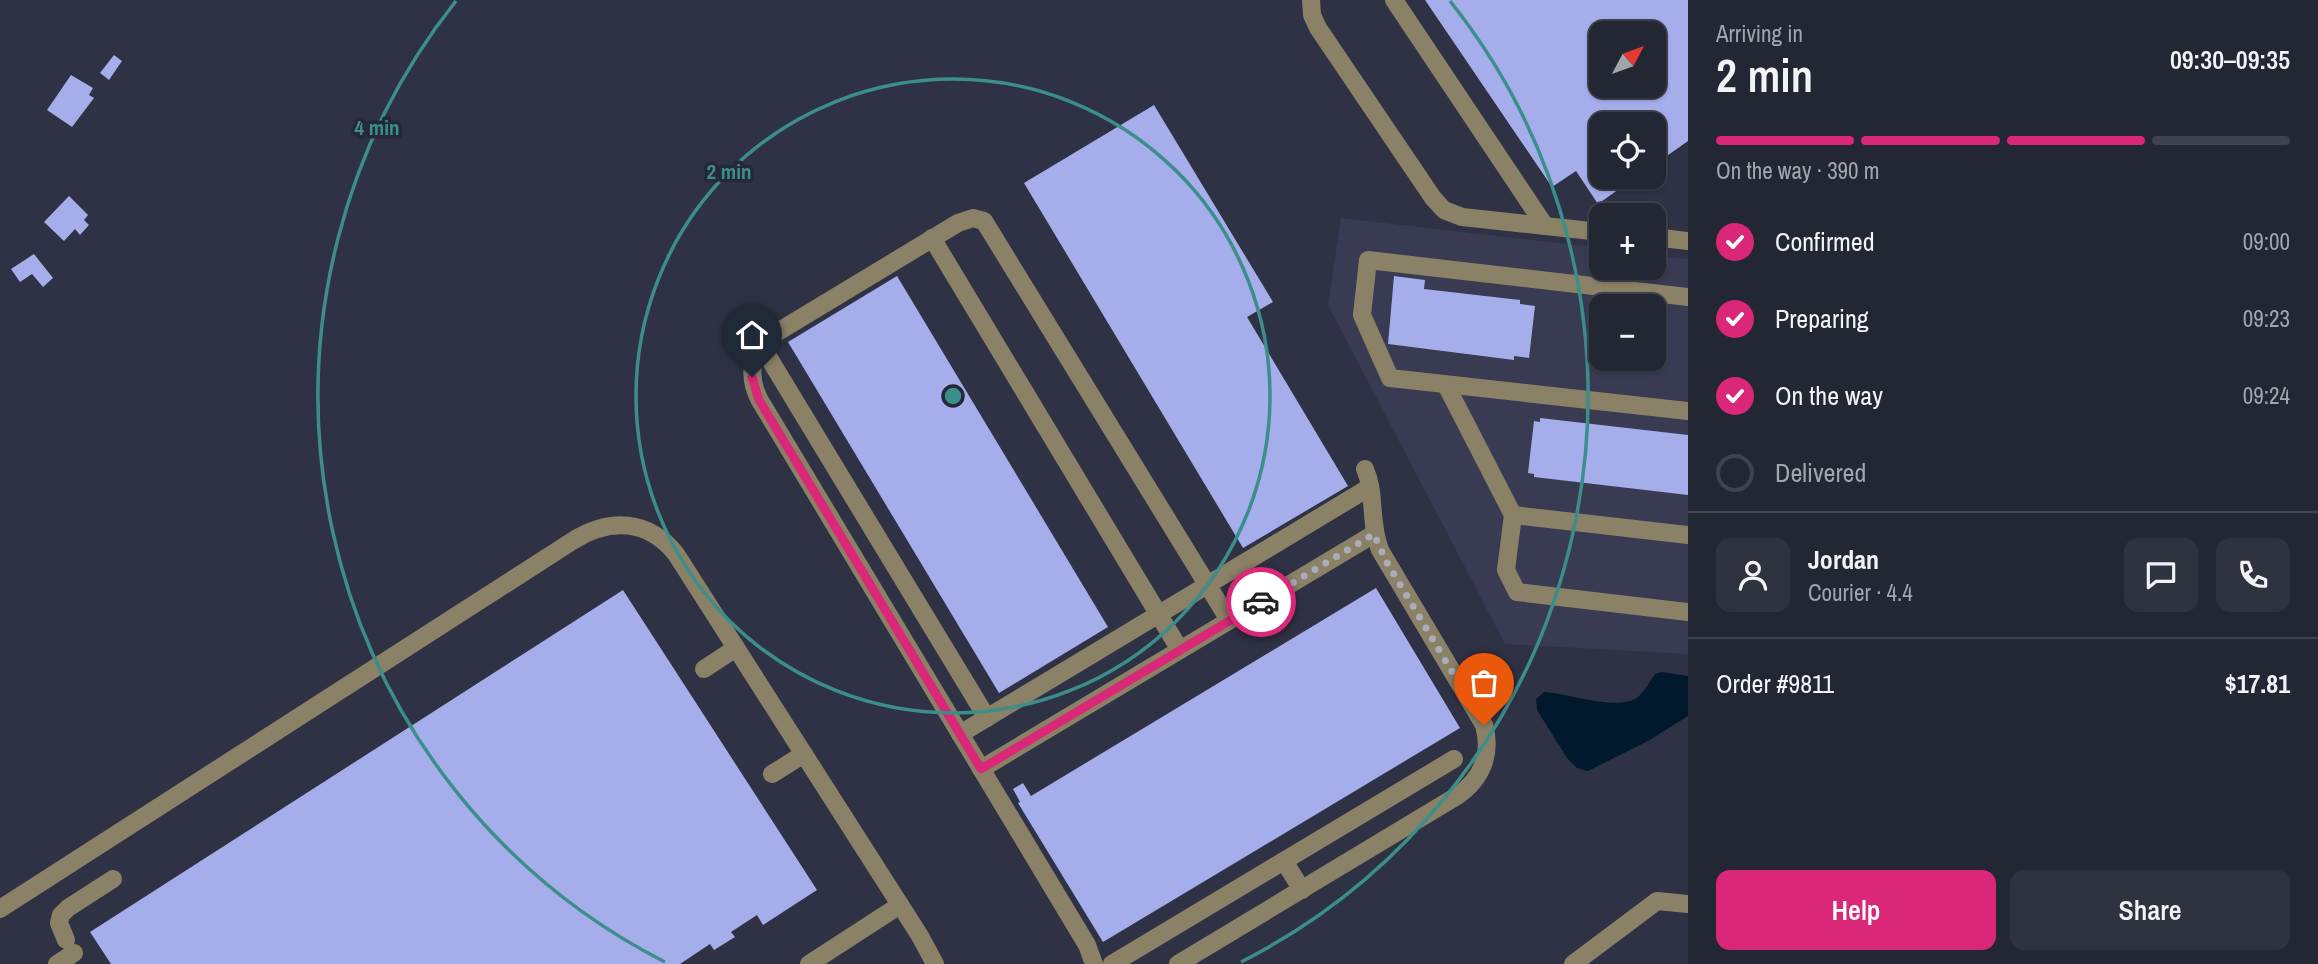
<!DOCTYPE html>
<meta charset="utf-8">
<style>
:root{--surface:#232633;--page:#2f323f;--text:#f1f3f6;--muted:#a3a5ac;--line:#40434e;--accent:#db2777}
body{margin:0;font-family:"Archivo Narrow",sans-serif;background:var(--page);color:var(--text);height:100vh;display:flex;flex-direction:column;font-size:26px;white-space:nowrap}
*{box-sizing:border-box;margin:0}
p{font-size:23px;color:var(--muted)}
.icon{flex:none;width:38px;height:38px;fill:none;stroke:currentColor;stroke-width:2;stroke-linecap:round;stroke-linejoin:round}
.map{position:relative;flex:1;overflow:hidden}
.drawer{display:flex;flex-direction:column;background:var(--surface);width:630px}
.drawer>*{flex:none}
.needle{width:46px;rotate:49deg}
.fabs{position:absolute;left:1589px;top:21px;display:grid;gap:14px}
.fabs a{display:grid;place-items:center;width:77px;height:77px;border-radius:14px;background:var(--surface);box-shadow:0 2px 5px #0004,0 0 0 2px var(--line);font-size:35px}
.pin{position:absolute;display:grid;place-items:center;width:60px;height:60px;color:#fff;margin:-72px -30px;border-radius:50% 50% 50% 0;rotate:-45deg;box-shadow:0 0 7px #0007}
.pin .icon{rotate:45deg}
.courier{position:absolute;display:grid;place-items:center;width:70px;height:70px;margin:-35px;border:5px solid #db2777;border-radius:50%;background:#fff;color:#222;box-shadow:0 2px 9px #0007}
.summary em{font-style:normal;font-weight:600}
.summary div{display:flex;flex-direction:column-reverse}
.summary{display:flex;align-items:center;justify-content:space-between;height:119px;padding:0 28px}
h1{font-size:46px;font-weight:600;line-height:52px}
.bar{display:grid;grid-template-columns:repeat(4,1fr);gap:10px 7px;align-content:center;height:84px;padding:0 28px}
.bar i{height:9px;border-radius:5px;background:var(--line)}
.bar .selected{background:var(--accent)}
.bar p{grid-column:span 4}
.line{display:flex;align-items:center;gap:18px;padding:0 28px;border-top:2px solid var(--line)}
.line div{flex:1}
.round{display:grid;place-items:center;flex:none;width:74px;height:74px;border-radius:14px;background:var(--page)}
ol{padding:0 28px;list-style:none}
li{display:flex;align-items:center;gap:21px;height:77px}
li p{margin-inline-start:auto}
li .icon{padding:7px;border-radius:50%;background:var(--accent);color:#fff;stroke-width:4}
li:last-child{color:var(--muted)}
li i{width:38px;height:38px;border:4px solid var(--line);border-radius:50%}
.cta{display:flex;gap:14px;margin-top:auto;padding:14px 28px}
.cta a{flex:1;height:80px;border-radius:14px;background:var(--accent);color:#fff;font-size:28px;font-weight:600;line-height:80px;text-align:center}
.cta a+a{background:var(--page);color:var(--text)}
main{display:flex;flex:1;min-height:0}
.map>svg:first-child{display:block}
.built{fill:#383b52;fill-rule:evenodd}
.water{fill:#00192d}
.building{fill:#a5aeeb;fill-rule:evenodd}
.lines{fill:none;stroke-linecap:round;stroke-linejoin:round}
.minor{stroke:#8b8167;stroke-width:18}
.done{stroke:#aaacba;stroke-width:7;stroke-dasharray:0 12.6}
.route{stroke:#db2777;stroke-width:9}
.ring{fill:none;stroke:#3b8e8a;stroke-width:3.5}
.centre{fill:#3b8e8a;stroke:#252839;stroke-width:3.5}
.ring-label{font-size:21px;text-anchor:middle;font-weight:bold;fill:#3b8e8a;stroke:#252839;stroke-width:7;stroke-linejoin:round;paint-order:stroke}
</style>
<main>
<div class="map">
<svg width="1688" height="964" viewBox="0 0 1688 964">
<rect width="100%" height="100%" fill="#2f3244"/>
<!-- built -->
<path class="built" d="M1341 218 1601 248V268H1654V255L1688 259V654L1505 644 1328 305ZM1601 306H1654V359H1601Z"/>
<!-- water -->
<path class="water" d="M1662 672 1688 676V716L1648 741 1588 771 1577 768 1567 758 1537 710 1536 699 1544 692C1568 693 1618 712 1638 697 1645 691 1650 681 1655 674Z"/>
<!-- building -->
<g class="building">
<path d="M1425 0H1688V141L1654 165V124H1601V177H1636L1598 204 1576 171 1552 187ZM1601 33H1654V86H1601Z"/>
<polygon points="114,55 122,61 109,80 100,73"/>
<polygon points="71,75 93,88 89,95 94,98 72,127 47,110"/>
<polygon points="1154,105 1273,302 1247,317 1348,486 1243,548 1024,183"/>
<polygon points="69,196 88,215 84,220 89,225 80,235 75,229 64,241 44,222"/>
<polygon points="34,254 53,278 43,287 32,274 20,282 11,269"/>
<polygon points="897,276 1108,627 999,693 788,342"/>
<polygon points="1394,276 1425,280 1424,289 1520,300 1520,304 1535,306 1529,358 1514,356 1514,360 1388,344"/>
<polygon points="1540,418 1688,435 1688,495 1534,477 1534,474 1528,473 1534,421 1540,422"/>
<polygon points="1376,588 1460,728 1103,942 1018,803 1020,802 1013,789 1023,783 1031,796"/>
<polygon points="623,590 817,890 763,925 757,915 731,932 735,937 714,950 710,944 680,964 111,964 90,932"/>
</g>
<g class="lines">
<!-- minor -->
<g class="minor">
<polyline points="1311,0 1312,15 1318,28 1433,198 1444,210 1462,217 1601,232"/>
<polyline points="1394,0 1545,226"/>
<polyline points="1654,237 1688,241"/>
<polyline points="932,238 1180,650"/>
<polyline points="1688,297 1368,260 1362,315 1390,378 1688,411"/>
<polyline points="761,345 987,718"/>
<polyline points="1446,385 1513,515 1688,535"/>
<polyline points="1513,515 1506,570 1517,592 1688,612"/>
<polyline points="704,669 736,648"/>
<polyline points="960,734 1370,487"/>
<polyline points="981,769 1374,534"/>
<polyline points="772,774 804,754"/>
<polyline points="1284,861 1302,890"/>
<path d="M0 909 574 540C610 518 648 519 676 554L920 936 935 964"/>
<polyline points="66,940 59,923 61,915 68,908 113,879"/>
<polyline points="57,964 74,953"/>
<polyline points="809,964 900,905"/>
<path d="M1094 964 1087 945 759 399C748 377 750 352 771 336L958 223 973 218 984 221 1229 620"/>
<polyline points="1112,964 1454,759"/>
<path d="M1178 964 1457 796C1482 779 1492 754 1484 725L1380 550C1369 521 1376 494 1365 469"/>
<polyline points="1573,964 1657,901 1688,904"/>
</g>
</g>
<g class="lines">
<!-- done -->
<polyline class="done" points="1261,602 1374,534 1386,561 1484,725"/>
<!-- route -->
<polyline class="route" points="752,377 759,400 981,769 1261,602"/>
</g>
<!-- distance rings -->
<g class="ring">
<circle cx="953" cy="396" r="317"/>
<path d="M665 962A635 635 0 0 1 456 1M1450 1A635 635 0 0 1 1241 962"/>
</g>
<circle cx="953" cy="396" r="10" class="centre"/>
<g class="ring-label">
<text x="377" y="135">4 min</text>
<text x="729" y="179">2 min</text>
</g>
</svg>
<div class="fabs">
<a><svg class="needle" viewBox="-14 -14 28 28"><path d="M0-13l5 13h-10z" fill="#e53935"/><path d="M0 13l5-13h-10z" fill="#a3a5ac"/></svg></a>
<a><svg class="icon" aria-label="locate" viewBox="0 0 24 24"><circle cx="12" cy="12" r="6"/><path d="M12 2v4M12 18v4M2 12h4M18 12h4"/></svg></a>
<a>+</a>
<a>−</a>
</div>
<div class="pin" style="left:1484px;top:725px;background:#ea580c"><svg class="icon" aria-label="bag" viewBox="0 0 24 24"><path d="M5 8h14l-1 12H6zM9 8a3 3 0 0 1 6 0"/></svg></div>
<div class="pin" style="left:752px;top:377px;background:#1f2937"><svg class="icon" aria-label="home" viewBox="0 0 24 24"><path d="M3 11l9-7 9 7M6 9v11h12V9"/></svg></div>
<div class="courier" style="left:1261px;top:602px"><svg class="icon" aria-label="car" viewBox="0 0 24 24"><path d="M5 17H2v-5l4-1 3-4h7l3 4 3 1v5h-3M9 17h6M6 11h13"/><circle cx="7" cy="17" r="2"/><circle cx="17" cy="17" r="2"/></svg></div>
</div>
<section class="drawer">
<div class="summary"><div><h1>2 min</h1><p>Arriving in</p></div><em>09:30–09:35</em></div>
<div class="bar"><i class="selected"></i><i class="selected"></i><i class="selected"></i><i></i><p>On the way · 390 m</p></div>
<ol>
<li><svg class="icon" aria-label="check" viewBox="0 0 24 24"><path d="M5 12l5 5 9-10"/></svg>Confirmed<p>09:00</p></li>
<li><svg class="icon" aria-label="check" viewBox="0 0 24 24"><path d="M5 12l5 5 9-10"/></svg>Preparing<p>09:23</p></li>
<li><svg class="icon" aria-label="check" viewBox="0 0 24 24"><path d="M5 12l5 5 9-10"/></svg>On the way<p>09:24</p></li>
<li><i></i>Delivered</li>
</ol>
<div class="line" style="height:126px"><a class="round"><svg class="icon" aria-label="person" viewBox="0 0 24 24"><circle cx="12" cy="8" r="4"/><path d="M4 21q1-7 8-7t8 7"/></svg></a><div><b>Jordan</b><p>Courier · 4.4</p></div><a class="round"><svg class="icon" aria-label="chat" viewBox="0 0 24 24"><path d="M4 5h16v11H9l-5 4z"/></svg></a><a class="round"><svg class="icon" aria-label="phone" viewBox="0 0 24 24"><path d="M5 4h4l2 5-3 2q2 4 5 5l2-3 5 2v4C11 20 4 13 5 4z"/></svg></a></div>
<div class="line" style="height:91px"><div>Order #9811</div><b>$17.81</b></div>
<div class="cta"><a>Help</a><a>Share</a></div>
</section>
</main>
